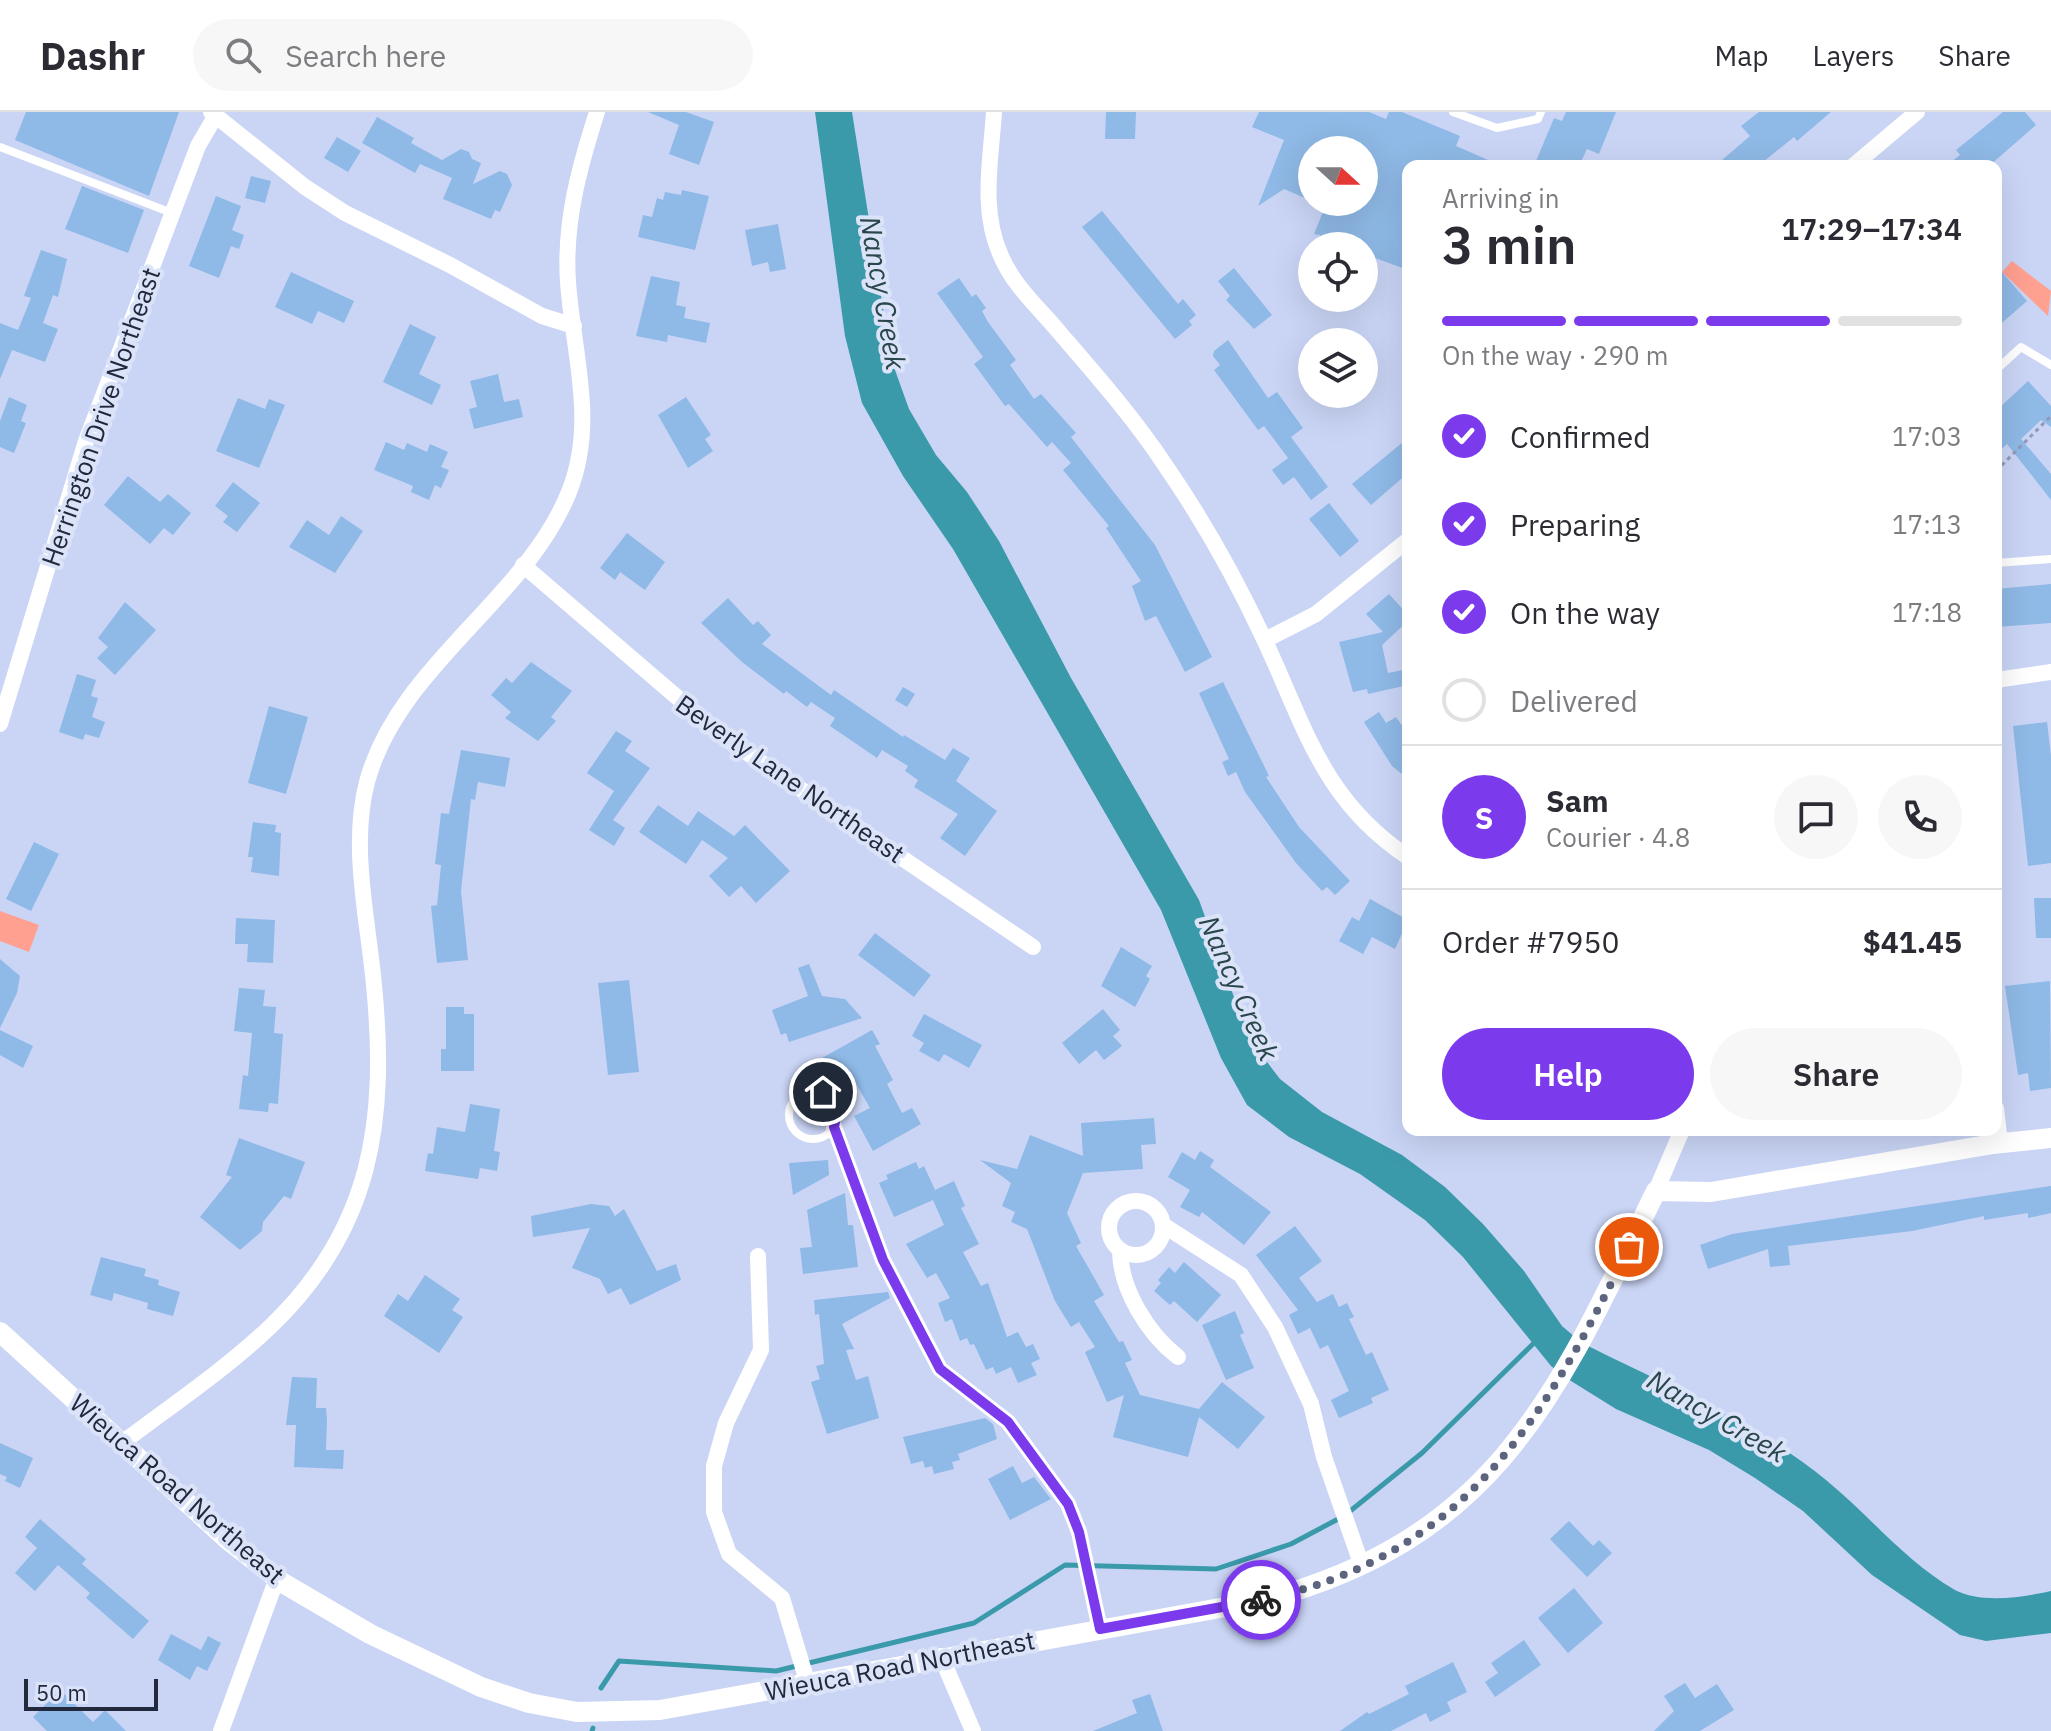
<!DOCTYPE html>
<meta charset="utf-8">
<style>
:root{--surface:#fff;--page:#f7f7f7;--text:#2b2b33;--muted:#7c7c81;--line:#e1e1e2;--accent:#7c3aed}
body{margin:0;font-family:"IBM Plex Sans",sans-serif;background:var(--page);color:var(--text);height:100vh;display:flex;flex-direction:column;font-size:30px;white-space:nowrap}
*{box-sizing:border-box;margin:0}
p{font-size:26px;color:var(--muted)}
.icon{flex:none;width:44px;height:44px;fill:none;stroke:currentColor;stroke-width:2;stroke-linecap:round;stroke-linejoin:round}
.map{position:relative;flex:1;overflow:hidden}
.sheet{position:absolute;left:1402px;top:48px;width:600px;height:976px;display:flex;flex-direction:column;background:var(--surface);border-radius:16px;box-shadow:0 8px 32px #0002}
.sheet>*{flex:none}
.needle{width:52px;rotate:111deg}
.controls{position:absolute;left:1298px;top:24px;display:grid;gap:16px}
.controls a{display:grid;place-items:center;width:80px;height:80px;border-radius:50%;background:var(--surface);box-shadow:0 8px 32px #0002;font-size:40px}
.scale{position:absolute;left:24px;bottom:20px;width:134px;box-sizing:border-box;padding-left:8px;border:4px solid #22293d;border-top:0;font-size:22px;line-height:28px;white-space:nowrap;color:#22293d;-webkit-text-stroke:6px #dbe3f9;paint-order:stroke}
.pin{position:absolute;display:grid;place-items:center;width:68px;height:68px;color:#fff;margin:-34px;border:4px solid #fff;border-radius:50%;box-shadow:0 2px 8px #0007}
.courier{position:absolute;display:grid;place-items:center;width:80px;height:80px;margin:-40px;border:6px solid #7c3aed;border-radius:50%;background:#fff;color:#222;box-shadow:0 2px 10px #0007}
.summary em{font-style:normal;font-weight:600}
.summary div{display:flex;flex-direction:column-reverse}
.summary{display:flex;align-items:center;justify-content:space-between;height:136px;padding:0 40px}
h1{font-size:52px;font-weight:600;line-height:60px}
.bar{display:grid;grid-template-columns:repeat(4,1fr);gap:12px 8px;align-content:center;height:96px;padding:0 40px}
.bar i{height:10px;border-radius:6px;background:var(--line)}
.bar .on{background:var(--accent)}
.bar p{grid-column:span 4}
.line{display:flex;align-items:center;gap:20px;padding:0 40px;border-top:2px solid var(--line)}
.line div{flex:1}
.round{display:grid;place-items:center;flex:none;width:84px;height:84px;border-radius:42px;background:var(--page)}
ol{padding:0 40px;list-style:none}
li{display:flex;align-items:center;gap:24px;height:88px}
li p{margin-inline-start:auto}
li .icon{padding:8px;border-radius:50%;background:var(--accent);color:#fff;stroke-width:4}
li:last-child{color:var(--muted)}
li i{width:44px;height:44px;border:4px solid var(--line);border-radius:50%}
.button{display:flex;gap:16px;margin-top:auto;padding:16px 40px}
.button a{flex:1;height:92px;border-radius:48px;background:var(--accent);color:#fff;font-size:32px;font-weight:600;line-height:92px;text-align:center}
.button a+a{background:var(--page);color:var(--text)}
header{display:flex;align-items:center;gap:48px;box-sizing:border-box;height:112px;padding:0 40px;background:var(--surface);border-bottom:2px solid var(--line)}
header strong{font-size:38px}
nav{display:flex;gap:44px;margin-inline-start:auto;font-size:28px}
.search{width:560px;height:72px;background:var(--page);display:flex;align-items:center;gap:20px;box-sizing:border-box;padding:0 28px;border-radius:44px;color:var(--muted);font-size:30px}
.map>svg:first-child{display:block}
.green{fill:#ffa090}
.water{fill:#3b9aaa}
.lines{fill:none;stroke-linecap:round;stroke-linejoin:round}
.stream{stroke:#3b9aaa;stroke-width:5}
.building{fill:#8fb9e6}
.path{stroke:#909ab6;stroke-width:3;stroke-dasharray:4 4;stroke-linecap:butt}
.service{stroke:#fff;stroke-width:8}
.minor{stroke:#fff;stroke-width:16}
.tertiary{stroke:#fff;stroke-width:20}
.done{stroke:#5d657e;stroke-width:8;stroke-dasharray:0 14.4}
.route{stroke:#7c3aed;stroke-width:10}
.labels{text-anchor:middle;stroke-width:8;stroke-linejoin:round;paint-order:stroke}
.street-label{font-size:26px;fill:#22293d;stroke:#dbe3f9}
.water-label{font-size:28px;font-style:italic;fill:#29464b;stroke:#dbe3f9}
</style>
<header>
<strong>Dashr</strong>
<div class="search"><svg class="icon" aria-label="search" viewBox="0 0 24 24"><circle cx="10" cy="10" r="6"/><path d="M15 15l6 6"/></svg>Search here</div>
<nav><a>Map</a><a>Layers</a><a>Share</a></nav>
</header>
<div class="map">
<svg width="2051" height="1619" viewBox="0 0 2051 1619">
<rect width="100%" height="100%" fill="#cad5f6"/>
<!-- green -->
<g class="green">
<polygon points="2012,149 2051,179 2048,204 2002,160"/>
<polygon points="0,799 39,813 29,840 0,829"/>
</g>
<!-- water -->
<path class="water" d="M815 0H852L891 247 909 297 936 343 967 380 999 429 1071 566 1199 788 1239 899 1264 946 1280 967 1322 1000 1402 1043 1445 1075 1483 1112 1524 1159 1562 1214 1582 1231C1664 1272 1755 1310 1826 1368 1869 1403 1906 1450 1955 1478 1981 1492 2024 1485 2051 1479V1521L1986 1529 1960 1523 1872 1463 1803 1399 1755 1366 1709 1338 1616 1297 1571 1269 1551 1254 1463 1145 1425 1108 1360 1062 1289 1025 1247 993 1221 946 1161 798 953 437 903 364 862 291 845 224Z"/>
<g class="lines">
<!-- stream -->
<g class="stream">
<polyline points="1349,1400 1422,1341 1536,1229"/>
<polyline points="601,1576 619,1549 776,1559 974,1511 1065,1453 1216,1457 1291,1432 1340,1406"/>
<polyline points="592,1619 593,1616"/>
</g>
</g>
<!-- building -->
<g class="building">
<polygon points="26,0 179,0 149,84 15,28"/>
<polygon points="648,0 686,0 714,10 699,53 669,42 679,13"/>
<polygon points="1106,0 1136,0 1135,27 1105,27"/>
<polygon points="1259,0 1369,0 1386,7 1389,0 1402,0 1460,24 1456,34 1502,54 1408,54 1408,158 1364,142 1364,134 1334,130 1322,133 1320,123 1314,122 1327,90 1364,90 1364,38 1312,38 1312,89 1284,77 1258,94 1284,28 1252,15"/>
<polygon points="1566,0 1616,0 1599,42 1587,37 1579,54 1534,54 1554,6 1562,9"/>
<polygon points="1759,0 1831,0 1797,29 1794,25 1758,54 1715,54 1750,24 1741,14"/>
<polygon points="2003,0 2025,0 2036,13 1989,54 1946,54 1960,43 1956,38"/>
<polygon points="377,5 414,26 411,31 442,48 461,37 469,40 472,47 481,51 473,72 500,59 507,62 512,73 500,100 495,98 491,107 443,87 452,66 420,52 415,61 362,31"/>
<polygon points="337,25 361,39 348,60 324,46"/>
<polygon points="251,64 271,69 265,91 245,86"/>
<polygon points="82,74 144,98 128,141 65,117"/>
<polygon points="682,78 709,84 695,138 638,125 643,103 652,105 657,86 663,88 665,80 681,83"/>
<polygon points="216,84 241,94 232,118 244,123 239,137 231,134 219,166 189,154"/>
<polygon points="1102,99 1178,192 1183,187 1196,203 1189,209 1192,213 1175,227 1082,115"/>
<polygon points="778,112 786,157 770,160 768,150 752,154 745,118"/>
<polygon points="41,138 67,147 58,185 53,183 43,211 58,217 45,250 12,238 0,267 0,211 18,218 31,186 24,184"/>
<polygon points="1996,153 2027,189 1996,216"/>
<polygon points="1234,156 1272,203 1254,217 1226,188 1230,184 1218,169"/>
<polygon points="291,160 354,189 344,211 318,199 312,212 275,195"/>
<polygon points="651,164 680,170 676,193 686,195 684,206 710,211 706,231 668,223 667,230 636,224"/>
<polygon points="959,166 972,185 976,182 986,196 982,199 988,210 1016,248 1010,253 1034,287 1041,282 1076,321 1071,325 1155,433 1212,545 1185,560 1156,504 1145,509 1132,474 1141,469 1106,416 1109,414 1063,358 1071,351 1052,330 1047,335 1009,292 1005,294 974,252 983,245 937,181"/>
<polygon points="410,212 436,225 419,262 441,273 432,293 383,270"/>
<polygon points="1228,228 1268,286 1277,280 1303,316 1291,325 1328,375 1311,388 1294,365 1283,373 1272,358 1288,346 1264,314 1258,318 1214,258 1220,253 1213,244 1214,239"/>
<polygon points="498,262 504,290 519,287 523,305 474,317 469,297 477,295 470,269"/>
<polygon points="2028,269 2051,294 2051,315 2041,308 2021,327 2051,362 2051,388 2007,332 1996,342 1996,299"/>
<polygon points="9,285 27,293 21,309 26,311 14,341 0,335 0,309"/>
<polygon points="686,285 711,323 705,327 713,339 688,356 658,303"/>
<polygon points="238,286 265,297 269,287 285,293 259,356 216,339"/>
<polygon points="1408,326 1408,361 1371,393 1352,372"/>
<polygon points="386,330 404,338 407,331 427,340 430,332 448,340 441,355 449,358 441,376 435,373 429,388 411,380 413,374 374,358"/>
<polygon points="128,364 160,390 168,382 191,401 173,423 164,416 150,432 104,393"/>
<polygon points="233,370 260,391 237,420 223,410 228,404 215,394"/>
<polygon points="1329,391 1359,429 1340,445 1309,407"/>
<polygon points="341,404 363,419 335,461 289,435 307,408 329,423"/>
<polygon points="627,421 665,450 645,478 620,460 615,468 600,456"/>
<polygon points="2051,472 2051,511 1996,515 1996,477"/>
<polygon points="1389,482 1408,503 1408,509 1382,533 1388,561 1408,557 1408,573 1368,582 1367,577 1353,580 1339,530 1383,520 1366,502"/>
<polygon points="728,486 753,513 758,509 771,523 762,532 831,583 834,578 903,625 904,623 945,648 953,636 970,646 956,669 997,699 965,744 940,726 958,702 914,675 918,668 905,659 908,654 882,638 877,646 830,614 835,606 811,590 807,595 786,579 784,582 742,550 701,511"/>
<polygon points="125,490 156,518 115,563 97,546 108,535 98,526"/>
<polygon points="531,550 572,579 551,605 556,609 538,629 505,606 511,600 491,583 506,566 512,571"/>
<polygon points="77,562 96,568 91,584 98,586 92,605 105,610 99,626 85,622 83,628 59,620"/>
<polygon points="1223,570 1269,664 1266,665 1299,715 1350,769 1335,783 1327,775 1322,779 1296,751 1245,680 1236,660 1228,664 1222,650 1229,647 1199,581"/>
<polygon points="903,575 915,582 907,595 895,588"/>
<polygon points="269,594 308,605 286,682 248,671"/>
<polygon points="1379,600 1386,611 1396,605 1408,622 1408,667 1392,654 1364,610"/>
<polygon points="2047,610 2051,644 2051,751 2028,754 2013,614"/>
<polygon points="616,619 632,629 625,639 650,656 613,708 625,716 614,734 589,718 614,679 587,661"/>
<polygon points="461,638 510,646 505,675 478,670 475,688 471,687 461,779 468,848 437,851 431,794 437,793 441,753 435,752 441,701 449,702"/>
<polygon points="658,693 688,714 698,699 734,724 745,713 790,759 756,791 741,774 729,785 709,764 728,746 702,728 686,752 639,720"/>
<polygon points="253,710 276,713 275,720 281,721 279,764 251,760 253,745 248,745"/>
<polygon points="34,730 59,742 31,799 6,787"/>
<polygon points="2034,786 2051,786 2051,826 2036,826"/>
<polygon points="1370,787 1408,808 1395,837 1372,825 1363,842 1339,829 1352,805 1359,809"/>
<polygon points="236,806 275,808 273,851 247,850 248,832 235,832"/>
<polygon points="875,821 931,863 914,885 858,843"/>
<polygon points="1121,835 1152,854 1146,864 1150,867 1135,895 1101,874"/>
<polygon points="0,847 20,864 17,881 0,916"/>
<polygon points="809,852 822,884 845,887 862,906 789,930 786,921 781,923 772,898 808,884 798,856"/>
<polygon points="629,868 639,960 608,963 598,871"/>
<polygon points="2050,869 2051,976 2030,979 2028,961 2018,963 2005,874"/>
<polygon points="239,876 265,878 263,894 276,895 274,921 283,922 278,992 269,991 268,1000 239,997 243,963 248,964 252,921 234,919"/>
<polygon points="446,895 464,895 464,902 474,902 474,959 441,959 441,937 446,937"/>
<polygon points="1103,897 1120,918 1113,924 1122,934 1104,948 1096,938 1079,952 1062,931"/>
<polygon points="924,902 982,933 969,956 944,942 939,950 919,939 924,931 912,924"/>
<polygon points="0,918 33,934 23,956 0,943"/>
<polygon points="872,918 880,932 875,934 893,968 887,972 902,1001 912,996 921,1012 873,1039 854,1004 870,996 847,956 826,968 815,950"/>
<polygon points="470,992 500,997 494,1039 500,1040 497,1059 480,1056 478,1067 425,1059 428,1041 433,1042 437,1015 465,1020"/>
<polygon points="1154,1006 1156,1032 1141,1033 1143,1057 1083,1061 1067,1101 1081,1131 1076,1134 1104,1183 1094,1189 1119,1230 1123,1229 1132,1248 1125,1251 1140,1283 1199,1297 1222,1270 1265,1305 1238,1337 1199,1305 1188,1345 1113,1325 1124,1283 1107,1290 1085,1240 1095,1235 1079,1210 1071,1215 1055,1189 1027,1117 1011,1110 1015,1100 1002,1094 1011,1071 980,1048 1017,1057 1030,1023 1083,1044 1081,1011"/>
<polygon points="239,1026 305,1050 291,1087 284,1084 263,1110 262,1119 240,1138 200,1105 232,1065 226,1063"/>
<polygon points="1200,1039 1214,1048 1210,1055 1271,1100 1244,1133 1202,1100 1199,1105 1180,1095 1190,1078 1168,1065 1182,1040 1195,1048"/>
<polygon points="828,1048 829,1063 793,1083 789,1051"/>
<polygon points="916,1050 919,1057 924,1054 935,1078 954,1069 965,1094 961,1096 979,1132 963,1140 981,1174 988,1171 1007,1225 1018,1220 1026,1235 1033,1232 1040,1247 1031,1251 1037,1263 1018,1271 1011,1255 996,1262 993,1255 986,1258 974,1232 970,1233 967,1226 960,1229 952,1207 945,1210 938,1191 950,1186 936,1161 927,1166 906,1132 944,1113 933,1088 894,1105 879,1071 888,1067 886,1063"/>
<polygon points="2051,1074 2051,1101 2028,1106 2028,1101 1984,1108 1984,1104 1912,1119 1788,1134 1790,1153 1770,1155 1768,1137 1708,1157 1700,1133 1732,1122"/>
<polygon points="845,1081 848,1113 853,1113 858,1155 803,1162 800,1136 812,1135 807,1098"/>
<polygon points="591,1092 609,1094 615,1104 624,1097 657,1159 676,1152 681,1168 630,1193 621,1176 608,1182 600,1167 572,1156 590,1116 533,1125 531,1104"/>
<polygon points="1295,1114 1322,1149 1299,1166 1317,1190 1333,1182 1339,1195 1347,1191 1354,1205 1349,1207 1366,1243 1372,1240 1389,1278 1371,1286 1373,1291 1339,1306 1331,1288 1349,1279 1328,1233 1320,1237 1310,1216 1298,1222 1289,1203 1298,1198 1256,1143"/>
<polygon points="101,1145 146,1157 144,1164 159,1168 158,1173 180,1180 173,1204 147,1197 148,1191 114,1181 112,1189 90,1183"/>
<polygon points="1184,1150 1221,1183 1197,1210 1174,1189 1170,1193 1154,1179 1161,1171 1158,1168 1169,1155 1175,1161"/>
<polygon points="425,1163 460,1187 452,1198 463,1205 439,1241 384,1204 398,1182 408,1189"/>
<polygon points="888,1180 890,1186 842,1212 854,1237 846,1238 856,1268 868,1264 879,1306 827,1322 811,1270 820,1267 816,1254 824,1252 819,1202 815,1203 814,1188"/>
<polygon points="1235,1199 1244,1221 1240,1223 1254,1256 1226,1268 1202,1213"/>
<polygon points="292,1265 317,1266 316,1296 326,1296 327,1308 326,1338 344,1338 343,1357 294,1355 296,1313 286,1313"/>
<polygon points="985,1306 993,1312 997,1327 958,1342 960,1348 952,1350 954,1357 934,1362 932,1354 925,1356 923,1349 911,1352 903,1325"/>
<polygon points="0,1331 33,1346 20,1376 5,1369 7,1365 0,1362"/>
<polygon points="1013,1354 1022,1371 1034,1365 1051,1387 1010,1408 988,1367"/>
<polygon points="40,1407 86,1447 82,1452 149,1509 133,1527 86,1486 90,1481 58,1453 35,1479 15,1461 37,1436 25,1425"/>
<polygon points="1569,1409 1593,1434 1599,1428 1612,1441 1587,1465 1550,1427"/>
<polygon points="1574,1476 1603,1511 1568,1541 1538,1506"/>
<polygon points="171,1522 201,1538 208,1524 221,1531 207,1559 197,1554 190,1568 158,1548"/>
<polygon points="1524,1528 1541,1553 1495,1585 1485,1570 1498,1561 1491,1551"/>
<polygon points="1453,1550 1467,1580 1447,1590 1451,1599 1430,1610 1426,1601 1391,1619 1340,1619 1367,1600 1369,1602 1409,1582 1405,1574"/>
<polygon points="1685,1571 1695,1586 1717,1572 1734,1598 1700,1619 1654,1619 1674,1599 1664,1584"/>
<polygon points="60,1578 93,1610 105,1598 126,1619 47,1619 33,1605"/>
<polygon points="1150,1582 1163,1619 1093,1619 1137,1601 1132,1588"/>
</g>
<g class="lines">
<!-- path -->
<polyline class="path" points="1996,359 2051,304"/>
<!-- service -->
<g class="service">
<polyline points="1453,0 1497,16 1538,7 1541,0"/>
<polyline points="0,35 172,101"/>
<polyline points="1996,258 2021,235 2051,253"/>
<polyline points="1996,451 2051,447"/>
<circle cx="813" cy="1003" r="24"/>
</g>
<!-- minor -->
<g class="minor">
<polyline points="211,0 305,75 345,101 450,153 542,204 574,214"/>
<path d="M994 0C991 48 980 98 1001 144 1013 173 1039 196 1059 220 1096 263 1134 306 1165 353 1203 408 1236 467 1264 527 1305 614 1322 688 1408 745"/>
<polyline points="1853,54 1917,0"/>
<polyline points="523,453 721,623 1033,835"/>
<polyline points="1265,528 1316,502 1408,428"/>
<polyline points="1996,568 2051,560"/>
<polyline points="0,612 86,329 198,34 216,3"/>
<polyline points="1996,996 2000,1032"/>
<polyline points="834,1015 883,1148 940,1257 1008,1310 1068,1392 1079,1420 1100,1517"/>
<polyline points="1656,1079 1682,1018"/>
<circle cx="1136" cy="1116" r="27"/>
<polyline points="1163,1113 1241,1163 1275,1215 1311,1292 1324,1345 1362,1454"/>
<path d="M1120 1138C1120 1177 1148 1222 1178 1245"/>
<polyline points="758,1144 761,1238 726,1311 714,1354 714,1400 729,1442 782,1486 807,1569"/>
<path d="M122 1331C172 1293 226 1257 271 1214 373 1116 387 1007 374 873 368 808 350 734 367 670 398 554 526 488 569 380 597 310 573 242 568 170 564 111 579 56 597 0"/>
<polyline points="941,1544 973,1619"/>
<polyline points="221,1619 277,1466"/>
</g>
<!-- tertiary -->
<path class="tertiary" d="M0 1220 228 1428 283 1471 370 1522 481 1575 529 1591 577 1600 660 1598 1264 1488C1498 1426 1558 1280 1656 1079L1711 1080 1993 1032 2051 1026"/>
</g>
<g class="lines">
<!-- done -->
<path class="done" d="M1261 1488C1462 1446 1546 1307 1629 1135"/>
<!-- route -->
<path class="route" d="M823 980C836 991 838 999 834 1015L883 1148 940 1257 1008 1310 1068 1392 1079 1420 1100 1517 1261 1488"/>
</g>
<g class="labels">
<!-- street labels -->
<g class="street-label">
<text transform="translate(101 305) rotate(-71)" y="9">Herrington Drive Northeast</text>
<text transform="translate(790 667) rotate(35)" y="9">Beverly Lane Northeast</text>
<text transform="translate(177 1377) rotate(41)" y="9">Wieuca Road Northeast</text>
<text transform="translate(900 1554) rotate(-11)" y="9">Wieuca Road Northeast</text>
</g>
<!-- water labels -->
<g class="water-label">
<text transform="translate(883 181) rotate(80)" y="10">Nancy Creek</text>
<text transform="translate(1239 876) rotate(66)" y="10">Nancy Creek</text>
<text transform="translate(1717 1304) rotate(30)" y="10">Nancy Creek</text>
</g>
</g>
</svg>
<div class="controls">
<a><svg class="needle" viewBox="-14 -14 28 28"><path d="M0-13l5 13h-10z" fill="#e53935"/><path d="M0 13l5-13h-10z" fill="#7c7c81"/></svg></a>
<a><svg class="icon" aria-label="locate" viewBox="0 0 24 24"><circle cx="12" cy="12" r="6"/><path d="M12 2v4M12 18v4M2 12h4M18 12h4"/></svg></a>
<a><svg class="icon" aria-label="layers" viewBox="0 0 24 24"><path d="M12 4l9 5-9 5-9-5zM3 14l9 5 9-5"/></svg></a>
</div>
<div class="scale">50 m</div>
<div class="pin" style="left:1629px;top:1135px;background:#ea580c"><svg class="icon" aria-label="bag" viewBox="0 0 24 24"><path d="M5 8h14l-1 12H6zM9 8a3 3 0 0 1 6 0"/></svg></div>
<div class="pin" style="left:823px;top:980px;background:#1f2937"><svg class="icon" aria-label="home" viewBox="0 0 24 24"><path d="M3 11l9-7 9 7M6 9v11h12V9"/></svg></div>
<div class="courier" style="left:1261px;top:1488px"><svg class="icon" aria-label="bike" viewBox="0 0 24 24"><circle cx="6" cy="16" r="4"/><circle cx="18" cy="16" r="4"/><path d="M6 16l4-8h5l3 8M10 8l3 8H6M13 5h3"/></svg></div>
<section class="sheet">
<div class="summary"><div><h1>3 min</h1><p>Arriving in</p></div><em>17:29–17:34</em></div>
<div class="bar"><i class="on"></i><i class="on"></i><i class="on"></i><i></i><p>On the way · 290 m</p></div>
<ol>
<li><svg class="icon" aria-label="check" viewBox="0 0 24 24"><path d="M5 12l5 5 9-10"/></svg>Confirmed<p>17:03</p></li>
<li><svg class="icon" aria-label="check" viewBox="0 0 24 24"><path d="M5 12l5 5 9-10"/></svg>Preparing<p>17:13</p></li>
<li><svg class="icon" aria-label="check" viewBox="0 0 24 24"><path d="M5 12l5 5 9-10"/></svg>On the way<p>17:18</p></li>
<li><i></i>Delivered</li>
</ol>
<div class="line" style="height:144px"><b class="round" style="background:var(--accent);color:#fff">S</b><div><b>Sam</b><p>Courier · 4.8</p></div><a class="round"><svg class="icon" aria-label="chat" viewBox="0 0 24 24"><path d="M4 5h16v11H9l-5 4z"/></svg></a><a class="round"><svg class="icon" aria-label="phone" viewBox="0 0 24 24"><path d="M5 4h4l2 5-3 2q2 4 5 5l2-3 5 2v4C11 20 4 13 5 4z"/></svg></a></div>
<div class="line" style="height:104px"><div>Order #7950</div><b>$41.45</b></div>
<div class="button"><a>Help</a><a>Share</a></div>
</section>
</div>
